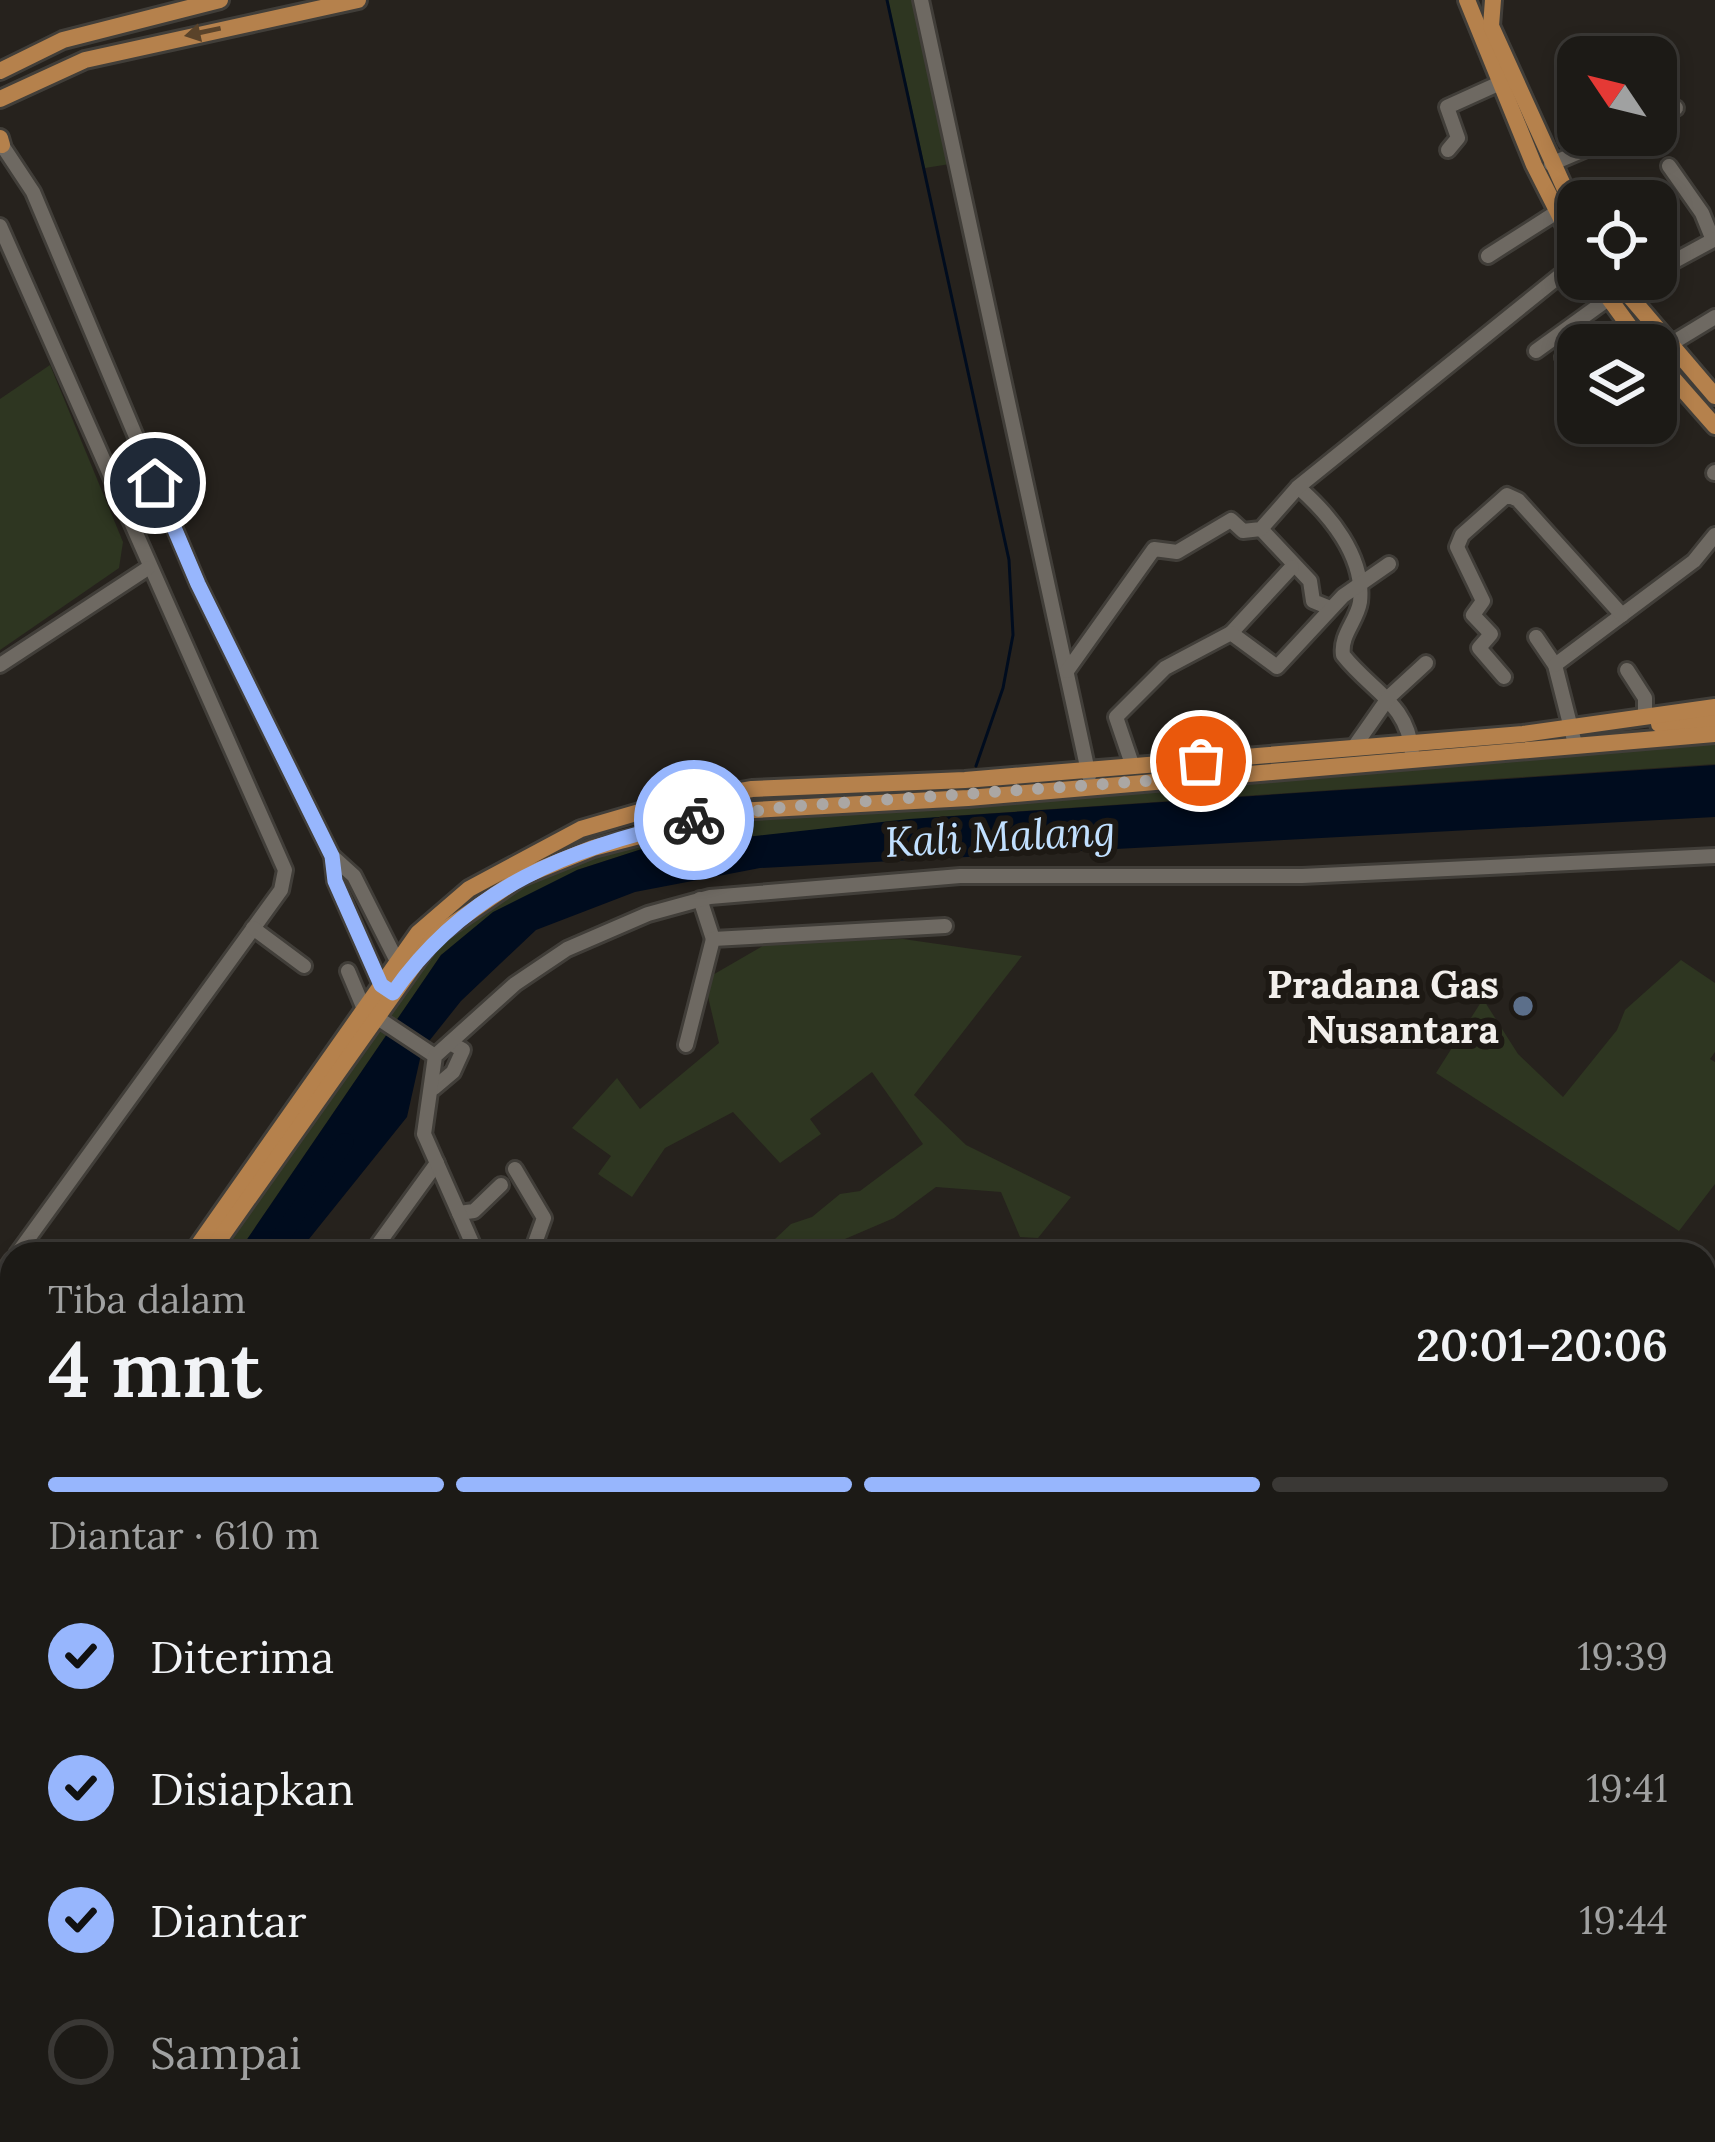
<!DOCTYPE html>
<html lang="id">
<meta charset="utf-8">
<style>
:root{--surface:#1c1a16;--page:#25231f;--text:#f1f3f6;--muted:#a0a1a1;--line:#3a3835;--accent:#97b6fd}
body{margin:0;font-family:Lora,serif;background:var(--page);color:var(--text);height:100vh;display:flex;flex-direction:column;font-size:45px;white-space:nowrap}
*{box-sizing:border-box;margin:0}
p{font-size:39px;color:var(--muted)}
.icon{flex:none;width:66px;height:66px;fill:none;stroke:currentColor;stroke-width:2;stroke-linecap:round;stroke-linejoin:round}
.map{position:relative;flex:1;overflow:hidden}
.details{position:absolute;left:0px;top:1242px;width:1716px;height:900px;display:flex;flex-direction:column;background:var(--surface);border-radius:36px 36px 0 0;box-shadow:0 6px 18px #0003,0 0 0 3px var(--line)}
.details>*{flex:none}
.needle{width:78px;rotate:305deg}
.fabs{position:absolute;left:1557px;top:36px;display:grid;gap:24px}
.fabs a{display:grid;place-items:center;width:120px;height:120px;border-radius:24px;background:var(--surface);box-shadow:0 6px 18px #0003,0 0 0 3px var(--line);font-size:60px}
.pin{position:absolute;display:grid;place-items:center;width:102px;height:102px;color:#fff;margin:-51px;border:6px solid #fff;border-radius:50%;box-shadow:0 3px 12px #0007}
.courier{position:absolute;display:grid;place-items:center;width:120px;height:120px;margin:-60px;border:9px solid #97b6fd;border-radius:50%;background:#fff;color:#222;box-shadow:0 3px 15px #0007}
.summary em{font-style:normal;font-weight:600}
.summary div{display:flex;flex-direction:column-reverse}
.summary{display:flex;align-items:center;justify-content:space-between;height:204px;padding:0 48px}
h1{font-size:78px;font-weight:600;line-height:90px}
.bar{display:grid;grid-template-columns:repeat(4,1fr);gap:18px 12px;align-content:center;height:144px;padding:0 48px}
.bar i{height:15px;border-radius:9px;background:var(--line)}
.bar .on{background:var(--accent)}
.bar p{grid-column:span 4}
ol{padding:0 48px;list-style:none}
li{display:flex;align-items:center;gap:36px;height:132px}
li p{margin-inline-start:auto}
li .icon{padding:12px;border-radius:50%;background:var(--accent);color:#111;stroke-width:4}
li:last-child{color:var(--muted)}
li i{width:66px;height:66px;border:6px solid var(--line);border-radius:50%}
.map>svg:first-child{display:block}
.green{fill:#2e3621}
.water{fill:#000c1e}
.lines{fill:none;stroke-linecap:round;stroke-linejoin:round}
.stream{stroke:#000c1e;stroke-width:3}
.river{stroke:#000c1e;stroke-width:18}
.minor-casing{stroke:#413e39;stroke-width:20}
.major-casing{stroke:#413e39;stroke-width:22}
.minor{stroke:#6e6962;stroke-width:14}
.major{stroke:#b5814c;stroke-width:16}
.oneway{fill:#5a432a}
.done{stroke:#aba7a4;stroke-width:12;stroke-dasharray:0 21.6}
.route{stroke:#97b6fd;stroke-width:15}
.service-dot{fill:#5c6f8a;stroke:#1d1914;stroke-width:4.5}
.labels{text-anchor:middle;stroke-width:12;stroke-linejoin:round;paint-order:stroke}
.poi-label{font-size:39px;font-weight:bold;fill:#f2efec;stroke:#1d1914;text-anchor:end}
.water-label{font-size:42px;font-style:italic;fill:#c1e0ff;stroke:#1d1914}
</style>
<div class="map">
<svg width="1715" height="2142" viewBox="0 0 1715 2142">
<rect width="100%" height="100%" fill="#26221d"/>
<!-- green -->
<g class="green">
<polygon points="888,0 921,0 956,163 925,168"/>
<polygon points="50,365 123,542 119,568 0,650 0,399"/>
<polygon points="1715,733 1715,764 950,816 645,848 577,870 441,955 237,1254 209,1254 427,946 521,877 681,822"/>
<polygon points="903,939 1022,956 914,1095 966,1145 1071,1197 1038,1238 1020,1237 1001,1192 936,1187 894,1218 810,1254 759,1254 791,1224 812,1217 840,1194 860,1191 923,1144 872,1072 810,1119 821,1134 780,1163 733,1112 665,1148 632,1197 598,1174 611,1156 572,1128 617,1078 640,1109 719,1043 704,980 768,943"/>
<polygon points="1681,960 1715,983 1715,1052 1710,1059 1715,1062 1715,1184 1679,1231 1436,1073 1483,999 1518,1054 1563,1097 1617,1030 1625,1010"/>
<polygon points="1158,2130 1292,2130 1269,2142 1156,2142"/>
</g>
<!-- water -->
<g class="water">
<polygon points="1715,765 1715,817 760,868 635,892 536,930 461,1001 422,1050 407,1117 297,1254 237,1254 441,955 493,912 577,870 645,848 909,819"/>
<polygon points="12,1582 12,1673 0,1690 0,1600"/>
</g>
<g class="lines">
<!-- stream -->
<polyline class="stream" points="887,0 1009,560 1013,635 1003,688 976,766"/>
<!-- river -->
<g class="river">
<polyline points="269,1254 345,1142"/>
<polyline points="0,1647 12,1629"/>
</g>
<defs>
<g id="minor">
<polyline points="921,0 1089,776"/>
<polyline points="1656,118 1676,108"/>
<polyline points="0,142 33,192 198,584 332,856 335,881 381,985 389,990"/>
<polyline points="1448,150 1458,138 1447,107 1500,83"/>
<polyline points="1551,164 1619,135"/>
<polyline points="1669,166 1702,213 1713,240"/>
<polyline points="0,226 285,870 281,890 17,1254"/>
<polyline points="1488,256 1557,212"/>
<polyline points="1656,271 1715,239"/>
<polyline points="1669,345 1715,317"/>
<polyline points="1536,351 1608,299"/>
<polyline points="1563,357 1578,376"/>
<polyline points="1714,473 1715,472"/>
<path d="M1298 487C1329 514 1365 556 1360 602 1357 621 1340 635 1343 655 1371 691 1408 703 1412 753"/>
<polyline points="1261,529 1310,581 1313,601 1330,608"/>
<polyline points="1231,633 1292,567"/>
<polyline points="1536,637 1555,665 1575,744"/>
<polyline points="0,665 148,568"/>
<polyline points="1555,665 1694,561 1715,535"/>
<polyline points="1627,670 1645,698 1645,716"/>
<polyline points="1067,671 1154,549 1177,552 1231,520 1243,531 1261,529 1298,487 1578,261"/>
<polyline points="1504,677 1479,648 1491,634 1473,615 1483,601 1457,547 1462,535 1507,495 1518,500 1622,615"/>
<polyline points="1230,729 1234,758"/>
<polyline points="1354,747 1389,697 1426,663"/>
<polyline points="1133,767 1116,717 1165,668 1231,633 1277,667 1343,596 1389,564"/>
<polyline points="332,856 354,876 400,967"/>
<polyline points="700,899 713,939"/>
<polyline points="253,928 304,966"/>
<polyline points="348,971 364,1009"/>
<polyline points="376,1017 435,1056"/>
<polyline points="686,1045 713,939 945,926"/>
<polyline points="434,1088 453,1072 463,1050 450,1043"/>
<polyline points="515,1169 544,1218 531,1254"/>
<polyline points="459,1213 474,1211 501,1185"/>
<polyline points="371,1254 437,1163"/>
<polyline points="477,1254 424,1134 435,1056 515,984 567,949 648,914 710,897 960,876 1302,876 1715,856"/>
<polyline points="0,1277 12,1260"/>
<polyline points="0,1287 12,1292"/>
<polyline points="0,1344 12,1348"/>
<polyline points="0,1506 12,1490"/>
<polyline points="1704,1697 1715,1691"/>
<polyline points="0,1799 12,1781"/>
<polyline points="1704,1834 1715,1852"/>
<polyline points="1704,1912 1715,1902"/>
<polyline points="0,2072 12,2081"/>
<polyline points="79,2130 96,2142"/>
<polyline points="562,2130 579,2142"/>
<polyline points="624,2130 634,2142"/>
<polyline points="1568,2130 1577,2142"/>
<polyline points="1424,2142 1440,2130"/>
</g>
<g id="major">
<polyline points="1467,0 1534,165 1578,252"/>
<polyline points="1493,0 1491,26 1578,218"/>
<polyline points="0,71 63,40 220,0"/>
<polyline points="0,99 85,60 358,0"/>
<polyline points="0,138 2,145"/>
<polyline points="1595,279 1643,345"/>
<polyline points="1615,279 1715,396"/>
<polyline points="1656,359 1715,426"/>
<polyline points="1659,724 1715,721"/>
<polyline points="192,1254 418,933 469,889 581,829 667,804 752,789 965,780 1523,734 1715,707"/>
<polyline points="209,1254 434,937 521,877 593,848 737,811 968,798 1715,734"/>
<polyline points="0,1529 12,1512"/>
<polyline points="0,1557 12,1540"/>
</g>
</defs>
<!-- minor casing -->
<use href="#minor" class="minor-casing"/>
<!-- major casing -->
<use href="#major" class="major-casing"/>
<!-- minor -->
<use href="#minor" class="minor"/>
<!-- major -->
<use href="#major" class="major"/>
</g>
<!-- one-way arrows -->
<defs><path id="oneway-solid" d="M-6-.8H1V-3.2L6.5 0L1 3.2V.8H-6Z" transform="scale(3)"/></defs>
<use class="oneway" href="#oneway-solid" transform="translate(203 32) rotate(168)"/>
<g class="lines">
<!-- done -->
<polyline class="done" points="694,820 784,807 1202,777 1201,761"/>
<!-- route -->
<path class="route" d="M155 483 198 584 332 856 335 881 381 985 393 993C467 887 571 847 694 820"/>
</g>
<!-- markers -->
<circle class="service-dot" cx="1523" cy="1006" r="12"/>
<g class="labels">
<!-- poi labels -->
<g class="poi-label">
<text x="1499" y="998">Pradana Gas<tspan x="1499" dy="45">Nusantara</tspan></text>
</g>
<!-- water labels -->
<g class="water-label">
<text transform="translate(1000 836) rotate(-3)" y="15">Kali Malang</text>
</g>
</g>
</svg>
<div class="fabs">
<a><svg class="needle" viewBox="-14 -14 28 28"><path d="M0-13l5 13h-10z" fill="#e53935"/><path d="M0 13l5-13h-10z" fill="#a0a1a1"/></svg></a>
<a><svg class="icon" aria-label="locate" viewBox="0 0 24 24"><circle cx="12" cy="12" r="6"/><path d="M12 2v4M12 18v4M2 12h4M18 12h4"/></svg></a>
<a><svg class="icon" aria-label="layers" viewBox="0 0 24 24"><path d="M12 4l9 5-9 5-9-5zM3 14l9 5 9-5"/></svg></a>
</div>
<div class="pin" style="left:1201px;top:761px;background:#ea580c"><svg class="icon" aria-label="bag" viewBox="0 0 24 24"><path d="M5 8h14l-1 12H6zM9 8a3 3 0 0 1 6 0"/></svg></div>
<div class="pin" style="left:155px;top:483px;background:#1f2937"><svg class="icon" aria-label="home" viewBox="0 0 24 24"><path d="M3 11l9-7 9 7M6 9v11h12V9"/></svg></div>
<div class="courier" style="left:694px;top:820px"><svg class="icon" aria-label="bike" viewBox="0 0 24 24"><circle cx="6" cy="16" r="4"/><circle cx="18" cy="16" r="4"/><path d="M6 16l4-8h5l3 8M10 8l3 8H6M13 5h3"/></svg></div>
<section class="details">
<div class="summary"><div><h1>4 mnt</h1><p>Tiba dalam</p></div><em>20:01–20:06</em></div>
<div class="bar"><i class="on"></i><i class="on"></i><i class="on"></i><i></i><p>Diantar · 610 m</p></div>
<ol>
<li><svg class="icon" aria-label="check" viewBox="0 0 24 24"><path d="M5 12l5 5 9-10"/></svg>Diterima<p>19:39</p></li>
<li><svg class="icon" aria-label="check" viewBox="0 0 24 24"><path d="M5 12l5 5 9-10"/></svg>Disiapkan<p>19:41</p></li>
<li><svg class="icon" aria-label="check" viewBox="0 0 24 24"><path d="M5 12l5 5 9-10"/></svg>Diantar<p>19:44</p></li>
<li><i></i>Sampai</li>
</ol>
</section>
</div>
